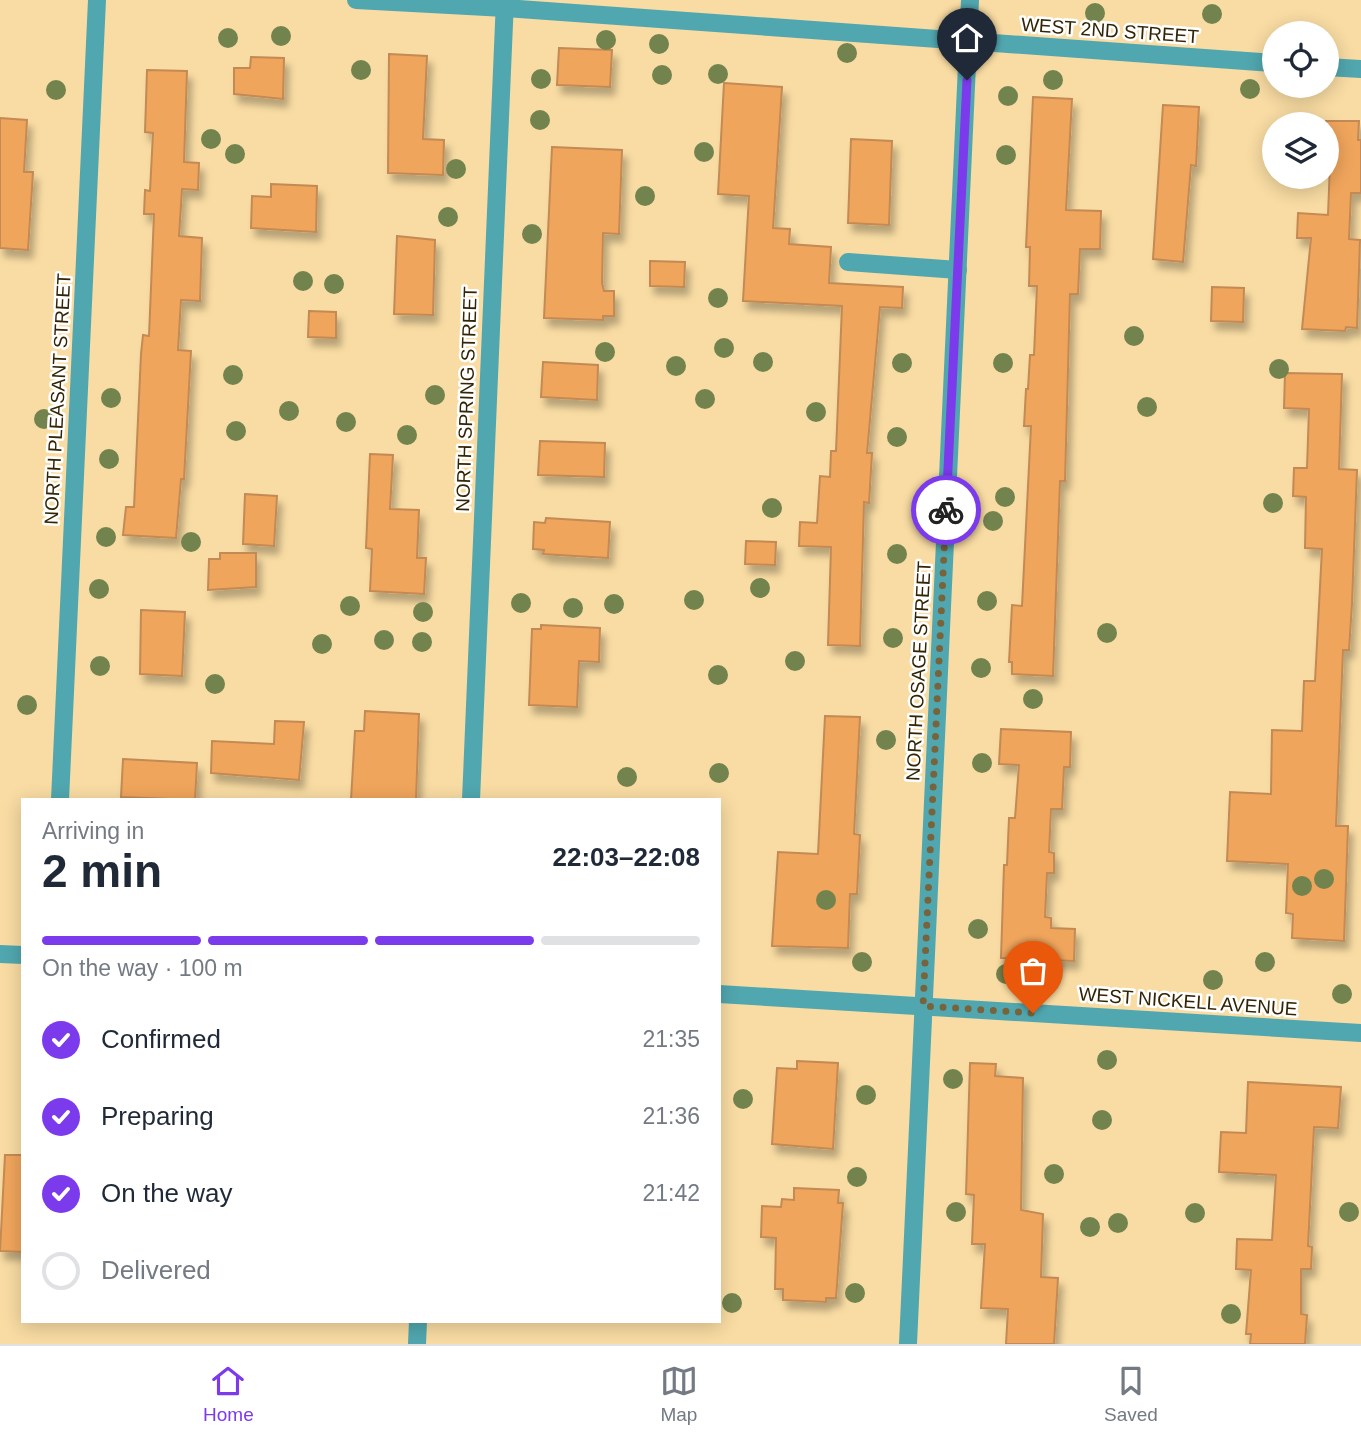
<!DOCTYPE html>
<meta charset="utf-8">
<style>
:root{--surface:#fff;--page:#f6f6f7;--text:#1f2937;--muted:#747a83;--line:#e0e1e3;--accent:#7c3aed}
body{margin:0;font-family:Helvetica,sans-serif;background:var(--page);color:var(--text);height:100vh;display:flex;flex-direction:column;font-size:26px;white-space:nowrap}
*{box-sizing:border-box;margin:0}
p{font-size:23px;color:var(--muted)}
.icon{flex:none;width:38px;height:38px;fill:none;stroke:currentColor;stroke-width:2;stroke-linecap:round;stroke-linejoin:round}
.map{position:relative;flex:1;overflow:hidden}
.side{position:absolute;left:21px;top:798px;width:700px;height:525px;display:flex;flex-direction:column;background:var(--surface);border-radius:0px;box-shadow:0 4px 18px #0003}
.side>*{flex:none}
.buttons{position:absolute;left:1262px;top:21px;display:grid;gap:14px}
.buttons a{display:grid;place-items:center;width:77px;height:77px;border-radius:50%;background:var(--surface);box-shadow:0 4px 18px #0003;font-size:35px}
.pin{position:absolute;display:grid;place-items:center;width:60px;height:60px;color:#fff;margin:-72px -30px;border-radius:50% 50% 50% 0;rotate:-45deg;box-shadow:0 0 7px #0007}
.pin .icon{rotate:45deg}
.courier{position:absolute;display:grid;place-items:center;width:70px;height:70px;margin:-35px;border:5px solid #7c3aed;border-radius:50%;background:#fff;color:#222;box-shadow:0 2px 9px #0007}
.overview em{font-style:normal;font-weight:700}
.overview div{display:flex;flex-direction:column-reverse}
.overview{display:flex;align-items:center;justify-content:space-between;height:119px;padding:0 21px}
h1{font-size:46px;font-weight:700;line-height:52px}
.bar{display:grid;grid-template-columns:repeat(4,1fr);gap:10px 7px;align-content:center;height:84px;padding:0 21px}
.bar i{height:9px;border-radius:5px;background:var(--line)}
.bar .current{background:var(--accent)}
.bar p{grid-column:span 4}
ol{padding:0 21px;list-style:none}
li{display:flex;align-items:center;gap:21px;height:77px}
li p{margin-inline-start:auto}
li .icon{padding:7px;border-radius:50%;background:var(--accent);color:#fff;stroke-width:4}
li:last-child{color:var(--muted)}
li i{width:38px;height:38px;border:4px solid var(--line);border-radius:50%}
.menu{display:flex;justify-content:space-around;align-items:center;height:98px;border-top:2px solid var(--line);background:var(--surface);font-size:19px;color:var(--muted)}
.menu a{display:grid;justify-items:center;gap:4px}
.menu .current{color:var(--accent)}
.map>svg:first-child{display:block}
.building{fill:#f0a55c;stroke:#c38a54;stroke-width:2;filter:url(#shadow)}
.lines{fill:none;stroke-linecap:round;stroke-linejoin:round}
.minor{stroke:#51a7af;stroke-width:18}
.tree{fill:#73834e}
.done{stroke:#78643c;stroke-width:7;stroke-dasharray:0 12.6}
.route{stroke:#7c3aed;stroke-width:9}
.labels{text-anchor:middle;stroke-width:5;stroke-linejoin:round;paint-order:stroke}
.street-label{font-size:19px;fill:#322405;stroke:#fff}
</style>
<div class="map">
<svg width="1361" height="1344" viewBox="0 0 1361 1344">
<defs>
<filter id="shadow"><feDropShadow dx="4.5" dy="8" stdDeviation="3.5" flood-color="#0004"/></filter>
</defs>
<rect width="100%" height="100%" fill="#f9dca3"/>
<!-- building -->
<g class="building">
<polygon points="559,48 612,50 610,87 557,85"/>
<polygon points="389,54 427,56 423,139 444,140 443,175 388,173"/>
<polygon points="251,57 284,58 283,99 234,94 234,68 250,68"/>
<polygon points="147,70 187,71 184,162 199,163 198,190 182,189 179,236 202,238 200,301 181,300 178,350 191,351 184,479 181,479 176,538 123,535 126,507 134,507 141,354 143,335 149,336 154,214 144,214 145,190 150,191 153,133 145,132"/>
<polygon points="724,83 782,87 773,228 790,229 789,244 831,247 829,283 903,287 902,308 880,307 867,453 872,453 869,503 864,502 860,646 828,645 831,547 799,546 800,522 817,523 820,476 830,477 831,451 836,451 842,306 743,301 749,196 718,194"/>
<polygon points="1033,97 1072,99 1066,210 1101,211 1100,249 1080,249 1078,294 1070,294 1065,481 1060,481 1053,676 1012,674 1012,662 1009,662 1012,605 1022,606 1031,426 1024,426 1026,389 1028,389 1030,355 1034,355 1037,286 1029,286 1030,247 1026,247"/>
<polygon points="1163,105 1199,107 1196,166 1191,165 1183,262 1153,259"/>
<polygon points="0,118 27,120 24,172 33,172 28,250 0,248"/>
<polygon points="1326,121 1359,121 1358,140 1361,140 1361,193 1351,193 1349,239 1360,240 1357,328 1346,327 1345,331 1302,329 1311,238 1297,238 1298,213 1328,215 1330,164 1326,164"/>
<polygon points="851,139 892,141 889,225 848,223"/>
<polygon points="552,147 622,150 619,234 603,233 602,283 604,291 614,291 614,316 603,316 603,320 544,318"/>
<polygon points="271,184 317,186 316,232 251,228 252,196 271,197"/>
<polygon points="397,236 435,240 433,315 394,314"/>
<polygon points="650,261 685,262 684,287 650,286"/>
<polygon points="1212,287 1244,288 1243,322 1211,321"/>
<polygon points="309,311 336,312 336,338 308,337"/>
<polygon points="543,362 598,365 597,400 541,397"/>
<polygon points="1285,373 1342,374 1339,469 1357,470 1352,603 1349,650 1343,650 1336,826 1348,826 1344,941 1292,938 1293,914 1286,913 1288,864 1227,861 1230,792 1271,794 1272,730 1302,731 1304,681 1315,681 1322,549 1305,548 1306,497 1293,496 1294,468 1307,468 1309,409 1284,408"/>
<polygon points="540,441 605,443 604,477 538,475"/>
<polygon points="370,454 393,455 390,509 419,510 417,558 426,558 424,594 370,591 372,549 366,548"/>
<polygon points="245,494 277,496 274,546 243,544"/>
<polygon points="546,518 610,522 608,558 543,554 544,550 533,549 534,522 545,523"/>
<polygon points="746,541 776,542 775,565 745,564"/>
<polygon points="220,553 256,553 256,587 208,590 209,559 220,559"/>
<polygon points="141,610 185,612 182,676 140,674"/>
<polygon points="541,625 600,628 599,662 579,661 577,707 529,705 532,629 541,629"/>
<polygon points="365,711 419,714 416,800 351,800 355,731 364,731"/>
<polygon points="825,716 860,717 854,834 860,835 857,894 850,894 848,948 772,946 778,852 818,854"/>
<polygon points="275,721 304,722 299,780 211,773 212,741 274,744"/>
<polygon points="1001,729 1071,732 1070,767 1064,767 1062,809 1051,809 1049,852 1054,853 1054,873 1047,873 1045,917 1051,918 1051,928 1075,929 1074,961 1001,958 1004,865 1007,865 1009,818 1015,818 1019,765 999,764"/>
<polygon points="123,759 197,763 195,800 121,797"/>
<polygon points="797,1061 838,1063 833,1149 772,1144 777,1068 797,1069"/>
<polygon points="970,1063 996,1064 995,1076 1023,1078 1021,1210 1043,1214 1041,1277 1058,1278 1054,1344 1006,1344 1008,1309 981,1308 985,1244 972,1244 974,1195 966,1194"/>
<polygon points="1248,1082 1341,1087 1338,1128 1314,1127 1308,1246 1312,1247 1311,1269 1301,1269 1301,1314 1307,1315 1305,1344 1250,1344 1251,1334 1246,1334 1251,1270 1236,1269 1237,1239 1272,1240 1276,1175 1219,1172 1221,1132 1246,1133"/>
<polygon points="5,1155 23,1155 23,1252 0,1251"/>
<polygon points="794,1188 839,1190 838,1203 843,1203 836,1298 826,1298 826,1302 783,1300 783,1289 775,1289 776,1238 761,1237 762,1206 781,1207 782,1199 794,1200"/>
</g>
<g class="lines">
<!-- minor -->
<g class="minor">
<polyline points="356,0 505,8 1274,63"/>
<polyline points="1326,67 1361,69"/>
<polyline points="848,262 958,270"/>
<polyline points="60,800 97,0"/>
<polyline points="471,800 505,0"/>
<polyline points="0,954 23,955"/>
<polyline points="719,994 1361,1033"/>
<polyline points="417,1344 418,1321"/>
<polyline points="908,1344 970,0"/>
</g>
</g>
<!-- trees -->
<g class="tree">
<circle cx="1095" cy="13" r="10"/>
<circle cx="1212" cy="14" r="10"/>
<circle cx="281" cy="36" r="10"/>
<circle cx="228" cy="38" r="10"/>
<circle cx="606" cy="40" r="10"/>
<circle cx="659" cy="44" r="10"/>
<circle cx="847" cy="53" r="10"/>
<circle cx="361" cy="70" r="10"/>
<circle cx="718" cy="74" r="10"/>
<circle cx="662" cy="75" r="10"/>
<circle cx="541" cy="79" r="10"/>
<circle cx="1053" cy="80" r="10"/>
<circle cx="1250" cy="89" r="10"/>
<circle cx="56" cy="90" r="10"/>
<circle cx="1008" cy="96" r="10"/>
<circle cx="540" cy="120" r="10"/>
<circle cx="211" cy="139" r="10"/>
<circle cx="704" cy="152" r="10"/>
<circle cx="235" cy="154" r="10"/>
<circle cx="1006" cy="155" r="10"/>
<circle cx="456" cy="169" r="10"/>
<circle cx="645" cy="196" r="10"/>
<circle cx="448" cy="217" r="10"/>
<circle cx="532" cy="234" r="10"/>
<circle cx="303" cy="281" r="10"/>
<circle cx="334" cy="284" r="10"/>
<circle cx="718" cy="298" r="10"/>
<circle cx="1134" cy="336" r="10"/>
<circle cx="724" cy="348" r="10"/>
<circle cx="605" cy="352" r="10"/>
<circle cx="763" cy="362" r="10"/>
<circle cx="902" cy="363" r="10"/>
<circle cx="1003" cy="363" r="10"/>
<circle cx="676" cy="366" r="10"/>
<circle cx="1279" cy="369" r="10"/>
<circle cx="233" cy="375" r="10"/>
<circle cx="435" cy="395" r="10"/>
<circle cx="111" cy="398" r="10"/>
<circle cx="705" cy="399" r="10"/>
<circle cx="1147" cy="407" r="10"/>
<circle cx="289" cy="411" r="10"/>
<circle cx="816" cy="412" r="10"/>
<circle cx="44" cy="419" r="10"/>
<circle cx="346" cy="422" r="10"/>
<circle cx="236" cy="431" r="10"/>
<circle cx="407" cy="435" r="10"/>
<circle cx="897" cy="437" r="10"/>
<circle cx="109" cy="459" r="10"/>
<circle cx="1005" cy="497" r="10"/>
<circle cx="1273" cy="503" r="10"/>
<circle cx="772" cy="508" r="10"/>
<circle cx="993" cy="521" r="10"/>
<circle cx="106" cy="537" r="10"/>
<circle cx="191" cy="542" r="10"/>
<circle cx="897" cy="554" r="10"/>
<circle cx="760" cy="588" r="10"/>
<circle cx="99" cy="589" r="10"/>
<circle cx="694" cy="600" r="10"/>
<circle cx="987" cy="601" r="10"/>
<circle cx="521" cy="603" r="10"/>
<circle cx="614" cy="604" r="10"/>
<circle cx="350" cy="606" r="10"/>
<circle cx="573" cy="608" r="10"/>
<circle cx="423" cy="612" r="10"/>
<circle cx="1107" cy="633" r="10"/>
<circle cx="893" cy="638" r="10"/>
<circle cx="384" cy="640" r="10"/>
<circle cx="422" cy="642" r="10"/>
<circle cx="322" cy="644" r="10"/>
<circle cx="795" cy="661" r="10"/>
<circle cx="100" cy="666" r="10"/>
<circle cx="981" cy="668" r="10"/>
<circle cx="718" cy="675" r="10"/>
<circle cx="215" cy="684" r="10"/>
<circle cx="1033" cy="699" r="10"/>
<circle cx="27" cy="705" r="10"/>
<circle cx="886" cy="740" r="10"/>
<circle cx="982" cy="763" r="10"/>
<circle cx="719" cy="773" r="10"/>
<circle cx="627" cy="777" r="10"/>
<circle cx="1324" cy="879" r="10"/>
<circle cx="1302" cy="886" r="10"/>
<circle cx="826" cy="900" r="10"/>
<circle cx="978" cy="929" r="10"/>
<circle cx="862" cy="962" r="10"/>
<circle cx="1265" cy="962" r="10"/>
<circle cx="1006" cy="974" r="10"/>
<circle cx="1213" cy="980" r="10"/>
<circle cx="1040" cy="981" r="10"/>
<circle cx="1342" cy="994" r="10"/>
<circle cx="1107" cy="1060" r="10"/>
<circle cx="953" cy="1079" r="10"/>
<circle cx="866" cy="1095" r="10"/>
<circle cx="743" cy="1099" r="10"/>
<circle cx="1102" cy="1120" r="10"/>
<circle cx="1054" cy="1174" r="10"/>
<circle cx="857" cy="1177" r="10"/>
<circle cx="956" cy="1212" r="10"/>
<circle cx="1349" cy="1212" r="10"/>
<circle cx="1195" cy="1213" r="10"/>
<circle cx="1118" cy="1223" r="10"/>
<circle cx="1090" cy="1227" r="10"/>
<circle cx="855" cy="1293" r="10"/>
<circle cx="732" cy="1303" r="10"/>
<circle cx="1231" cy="1314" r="10"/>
</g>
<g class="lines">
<!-- done -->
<polyline class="done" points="946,510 923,1006 1033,1013"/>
<!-- route -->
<polyline class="route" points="946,510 967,80"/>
</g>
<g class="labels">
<!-- street labels -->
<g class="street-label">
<text transform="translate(1110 30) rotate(4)" y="7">WEST 2ND STREET</text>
<text transform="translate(57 399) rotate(-87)" y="7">NORTH PLEASANT STREET</text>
<text transform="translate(466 399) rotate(-88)" y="7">NORTH SPRING STREET</text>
<text transform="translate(918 671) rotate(-87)" y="7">NORTH OSAGE STREET</text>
<text transform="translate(1188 1001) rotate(4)" y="7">WEST NICKELL AVENUE</text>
</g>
</g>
</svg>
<div class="buttons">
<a><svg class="icon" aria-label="locate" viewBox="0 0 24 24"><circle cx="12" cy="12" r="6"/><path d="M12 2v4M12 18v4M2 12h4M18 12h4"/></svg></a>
<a><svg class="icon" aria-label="layers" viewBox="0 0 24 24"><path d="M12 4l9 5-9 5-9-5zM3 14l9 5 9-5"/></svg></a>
</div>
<div class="pin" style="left:1033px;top:1013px;background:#ea580c"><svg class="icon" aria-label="bag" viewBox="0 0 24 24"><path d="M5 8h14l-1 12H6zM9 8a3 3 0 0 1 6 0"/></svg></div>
<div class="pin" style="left:967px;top:80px;background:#1f2937"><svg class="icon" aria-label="home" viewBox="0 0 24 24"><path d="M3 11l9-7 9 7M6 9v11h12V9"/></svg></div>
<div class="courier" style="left:946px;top:510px"><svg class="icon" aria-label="bike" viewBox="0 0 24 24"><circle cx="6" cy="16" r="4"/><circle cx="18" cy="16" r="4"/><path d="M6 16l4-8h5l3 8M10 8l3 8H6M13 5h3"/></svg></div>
<section class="side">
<div class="overview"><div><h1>2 min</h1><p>Arriving in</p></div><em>22:03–22:08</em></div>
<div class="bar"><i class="current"></i><i class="current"></i><i class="current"></i><i></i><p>On the way · 100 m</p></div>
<ol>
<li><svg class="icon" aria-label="check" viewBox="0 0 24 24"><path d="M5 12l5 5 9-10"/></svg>Confirmed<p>21:35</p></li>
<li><svg class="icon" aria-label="check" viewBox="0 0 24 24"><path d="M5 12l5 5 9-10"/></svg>Preparing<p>21:36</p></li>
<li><svg class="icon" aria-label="check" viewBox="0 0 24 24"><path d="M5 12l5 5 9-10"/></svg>On the way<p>21:42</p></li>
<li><i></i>Delivered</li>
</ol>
</section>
</div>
<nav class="menu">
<a class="current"><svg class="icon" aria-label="home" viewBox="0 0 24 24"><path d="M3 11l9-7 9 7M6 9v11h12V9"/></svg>Home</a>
<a><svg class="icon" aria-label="map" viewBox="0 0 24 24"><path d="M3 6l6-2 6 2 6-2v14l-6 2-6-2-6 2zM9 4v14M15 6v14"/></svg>Map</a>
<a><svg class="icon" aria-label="saved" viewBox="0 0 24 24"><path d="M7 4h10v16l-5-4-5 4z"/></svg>Saved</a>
</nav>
